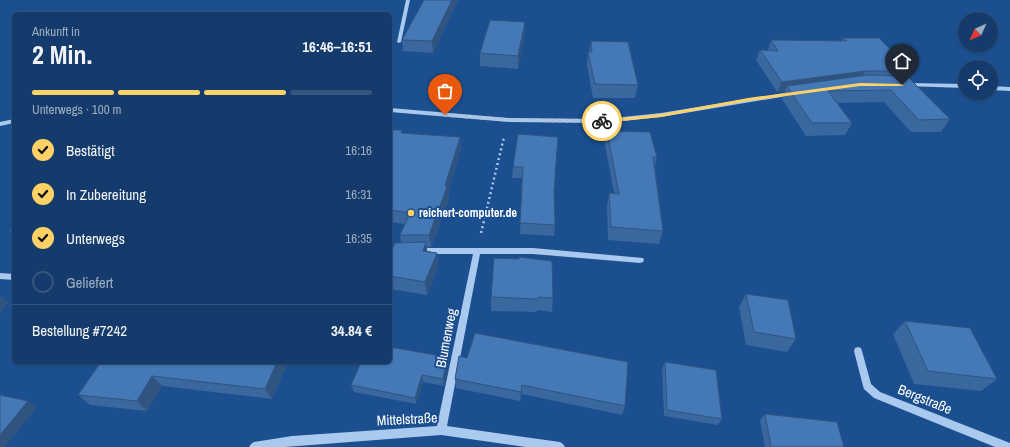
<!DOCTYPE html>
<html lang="de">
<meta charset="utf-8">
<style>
:root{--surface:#143b6b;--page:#214673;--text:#f1f3f6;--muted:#9dadc1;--line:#33557e;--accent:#ffd166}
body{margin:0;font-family:"Archivo Narrow",sans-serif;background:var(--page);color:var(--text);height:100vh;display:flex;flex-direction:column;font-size:15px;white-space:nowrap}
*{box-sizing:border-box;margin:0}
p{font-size:13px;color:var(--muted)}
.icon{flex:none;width:22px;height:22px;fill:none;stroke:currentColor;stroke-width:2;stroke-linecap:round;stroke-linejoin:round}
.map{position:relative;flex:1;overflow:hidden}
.details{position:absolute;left:12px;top:12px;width:380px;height:352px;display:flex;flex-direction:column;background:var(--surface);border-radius:6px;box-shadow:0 1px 3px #0004,0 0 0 1px var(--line)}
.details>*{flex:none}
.needle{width:26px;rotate:225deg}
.fabs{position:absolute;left:958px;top:12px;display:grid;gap:8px}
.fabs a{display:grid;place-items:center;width:40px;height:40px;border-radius:50%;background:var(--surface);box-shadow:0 1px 3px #0004,0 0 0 1px var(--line);font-size:20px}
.pin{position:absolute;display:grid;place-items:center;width:34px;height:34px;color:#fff;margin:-41px -17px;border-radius:50% 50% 50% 0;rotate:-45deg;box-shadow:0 0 4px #0007}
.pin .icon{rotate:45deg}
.courier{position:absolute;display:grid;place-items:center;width:40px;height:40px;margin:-20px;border:3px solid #ffd166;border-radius:50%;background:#fff;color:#222;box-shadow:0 1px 5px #0007}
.overview em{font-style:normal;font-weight:800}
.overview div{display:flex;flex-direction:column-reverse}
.overview{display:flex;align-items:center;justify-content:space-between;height:68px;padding:0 20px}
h1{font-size:26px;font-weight:800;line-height:30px}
.bar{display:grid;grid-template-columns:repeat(4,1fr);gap:6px 4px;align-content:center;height:48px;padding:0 20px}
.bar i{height:5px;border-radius:3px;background:var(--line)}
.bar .on{background:var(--accent)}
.bar p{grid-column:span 4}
.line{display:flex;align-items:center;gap:10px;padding:0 20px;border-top:1px solid var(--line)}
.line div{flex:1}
ol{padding:0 20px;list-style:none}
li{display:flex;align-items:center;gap:12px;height:44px}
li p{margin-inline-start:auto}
li .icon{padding:4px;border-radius:50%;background:var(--accent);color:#111;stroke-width:4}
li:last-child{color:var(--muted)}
li i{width:22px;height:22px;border:2px solid var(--line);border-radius:50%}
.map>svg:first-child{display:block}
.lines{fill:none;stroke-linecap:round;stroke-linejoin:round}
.path{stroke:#a9c9ee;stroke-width:2.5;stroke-dasharray:2 3;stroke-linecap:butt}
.minor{fill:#a9c9ee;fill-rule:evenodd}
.wall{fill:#3a679d}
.shaded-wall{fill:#305480}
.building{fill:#4478b7;stroke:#305480}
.route{fill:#ffd166}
.done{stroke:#afc1d8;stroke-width:4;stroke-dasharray:0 7.2}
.poi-dot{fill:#ffd166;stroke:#1b4f8f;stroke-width:1.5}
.labels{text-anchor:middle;stroke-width:4;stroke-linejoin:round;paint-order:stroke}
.poi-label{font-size:12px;font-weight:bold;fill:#fff;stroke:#1b4f8f;text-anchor:start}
.near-street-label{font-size:14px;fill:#fff;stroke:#1b4f8f}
</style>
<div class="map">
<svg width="1010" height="447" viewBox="0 0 1010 447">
<rect width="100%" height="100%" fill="#1b4f8f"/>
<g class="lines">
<!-- path -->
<polyline class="path" points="481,233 504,137"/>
<!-- minor -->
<g class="minor">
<polygon points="406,0 410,0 401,42 399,43 397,42"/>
<polygon points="907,83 965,84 965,88 905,86 905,84"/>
<polygon points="991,86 1010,87 1010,91 991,90"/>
<polygon points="791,92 794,94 793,95 661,117 604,123 509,122 390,112 390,108 509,118 604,119 661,113"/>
<polygon points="14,119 14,123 0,126 0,122"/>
<polygon points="418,248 533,248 643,258 644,260 643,262 640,263 533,254 480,254 447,426 560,442 563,444 565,447 526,447 441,435 285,447 249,447 251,444 254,442 292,436 437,426 473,254 418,254 415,253 414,251 415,249"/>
<polygon points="0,273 14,274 14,280 0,279"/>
<polygon points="858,347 861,348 862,351 871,384 880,392 1010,443 1010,447 995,447 874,398 864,389 863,386 854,351 855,348"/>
</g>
</g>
<!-- wall -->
<g class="wall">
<polygon points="424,0 458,0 433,53 403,51 402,40"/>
<polygon points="525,34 518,69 480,66 480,53"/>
<polygon points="843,38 900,59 896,68 899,71 896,76 950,119 941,132 911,132 884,102 837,103 852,123 845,135 806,136 782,99 785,91 777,92 756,60 760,50 768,51 768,50 771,40 841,41"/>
<polygon points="591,41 638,85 635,98 593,98 587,65 588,52 589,52"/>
<polygon points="390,130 402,133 460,137 461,149 448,193 449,199 431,247 427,247 427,251 437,253 438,266 427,295 390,289 390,254 401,243 400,235 405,224 390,222"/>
<polygon points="607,131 657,157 655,165 663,231 659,244 608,240 607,207 609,193 614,193 605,145"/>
<polygon points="518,134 554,192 555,225 554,236 520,234 522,178 512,178 513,167"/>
<polygon points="14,227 14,237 9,232"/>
<polygon points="494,258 553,298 552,312 537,310 537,312 491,311 491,297"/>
<polygon points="746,294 796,339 787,352 746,345 739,307"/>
<polygon points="905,321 997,379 981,391 914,384 893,334"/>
<polygon points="459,356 625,406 622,415 522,394 520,401 456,388 455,379"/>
<polygon points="101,362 288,362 272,399 162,386 147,411 90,405 78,395"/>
<polygon points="665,362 722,419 718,425 664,416 662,369"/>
<polygon points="448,364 444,386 423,382 416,404 354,392 351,385"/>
<polygon points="765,414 844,447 765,447 760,420"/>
</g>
<!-- shaded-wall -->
<g class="shaded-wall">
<polygon points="452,0 458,0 433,53 432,41"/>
<polygon points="525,22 525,34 518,69 518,56"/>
<polygon points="865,71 860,81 787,86 785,91 777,92 782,82"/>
<polygon points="460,137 461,149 448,193 449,199 431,247 429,235"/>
<polygon points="426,242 428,256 423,251"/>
<polygon points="437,253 438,266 427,295 425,282"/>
<polygon points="1,296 9,303 0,313 0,297"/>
<polygon points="447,357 448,364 444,386 443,379"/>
<polygon points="277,362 288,362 272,399 265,389"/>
<polygon points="422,375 423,382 416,404 415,398"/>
<polygon points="152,376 162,386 147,411 137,401"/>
<polygon points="522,385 522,394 520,401 521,392"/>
<polygon points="28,401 37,407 5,447 0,447 0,435"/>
</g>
<!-- building -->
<g class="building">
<polygon points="424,0 452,0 432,41 402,40"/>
<polygon points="490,20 525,22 518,56 480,53"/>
<polygon points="843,38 879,38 900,59 887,59 899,71 865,71 782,82 760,50 778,51 771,40 847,41"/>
<polygon points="591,41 628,42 638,85 595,84 588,52 592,52"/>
<polygon points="867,75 907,76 950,119 919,120 891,90 828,91 852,123 812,123 787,86"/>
<polygon points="390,130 402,130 401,133 460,137 445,186 447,187 429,235 400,235 410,213 390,210"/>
<polygon points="607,131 650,132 657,157 653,157 663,231 611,227 609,193 619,194"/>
<polygon points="518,134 558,137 554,192 555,225 520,223 523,167 513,167"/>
<polygon points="14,227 14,233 9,232"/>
<polygon points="426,242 423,251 437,253 425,282 390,276 390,254 395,243"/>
<polygon points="519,257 552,261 553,298 538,297 538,299 491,297 494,258 519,259"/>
<polygon points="746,294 788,300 796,339 754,332"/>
<polygon points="905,321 970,328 997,379 928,371"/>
<polygon points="475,333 628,362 625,406 522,385 521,392 455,379 459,356 467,358"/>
<polygon points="390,347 447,357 443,379 422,375 415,398 351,385 361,362 390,362"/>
<polygon points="101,362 277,362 265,389 152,376 137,401 78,395"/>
<polygon points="665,362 716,370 722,419 667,410"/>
<polygon points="0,395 28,401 0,435"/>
<polygon points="765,414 837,422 844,447 771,447"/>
</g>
<!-- route -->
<polygon class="route" points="860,83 902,84 904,85 902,86 860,86 748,101 661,117 602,123 599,121 602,120 661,114 748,98"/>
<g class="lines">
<!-- done -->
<polyline class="done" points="445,115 509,120 602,121"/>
</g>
<!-- markers -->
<circle class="poi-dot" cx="411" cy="213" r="4"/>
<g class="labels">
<!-- poi labels -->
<g class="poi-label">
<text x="419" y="217">reichert-computer.de</text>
</g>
<!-- near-street labels -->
<g class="near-street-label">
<text transform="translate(446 338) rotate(-79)" y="5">Blumenweg</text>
<text transform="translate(925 399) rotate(22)" y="5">Bergstraße</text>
<text transform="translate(407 419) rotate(-3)" y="5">Mittelstraße</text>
</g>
</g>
</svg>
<div class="fabs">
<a><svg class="needle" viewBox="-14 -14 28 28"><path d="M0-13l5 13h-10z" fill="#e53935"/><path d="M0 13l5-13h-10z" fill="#9dadc1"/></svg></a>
<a><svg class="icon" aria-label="locate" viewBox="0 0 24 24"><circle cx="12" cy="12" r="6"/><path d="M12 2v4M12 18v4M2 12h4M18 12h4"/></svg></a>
</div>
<div class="pin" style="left:445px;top:115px;background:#ea580c"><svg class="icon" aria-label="bag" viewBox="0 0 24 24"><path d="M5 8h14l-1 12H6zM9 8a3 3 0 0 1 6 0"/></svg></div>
<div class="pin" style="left:902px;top:85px;background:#1f2937"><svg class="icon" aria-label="home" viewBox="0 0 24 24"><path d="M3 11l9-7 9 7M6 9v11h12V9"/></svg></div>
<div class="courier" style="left:602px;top:121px"><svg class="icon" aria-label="bike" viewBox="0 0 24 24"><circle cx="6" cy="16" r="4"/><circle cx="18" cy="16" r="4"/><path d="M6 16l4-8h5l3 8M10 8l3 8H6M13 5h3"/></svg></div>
<section class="details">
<div class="overview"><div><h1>2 Min.</h1><p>Ankunft in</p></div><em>16:46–16:51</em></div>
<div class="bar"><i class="on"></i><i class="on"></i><i class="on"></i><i></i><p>Unterwegs · 100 m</p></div>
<ol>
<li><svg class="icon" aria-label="check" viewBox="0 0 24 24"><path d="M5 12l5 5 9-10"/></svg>Bestätigt<p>16:16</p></li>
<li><svg class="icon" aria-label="check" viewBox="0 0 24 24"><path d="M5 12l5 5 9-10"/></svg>In Zubereitung<p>16:31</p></li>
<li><svg class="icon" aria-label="check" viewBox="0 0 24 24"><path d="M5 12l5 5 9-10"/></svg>Unterwegs<p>16:35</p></li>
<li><i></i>Geliefert</li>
</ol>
<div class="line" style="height:52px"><div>Bestellung #7242</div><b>34.84 €</b></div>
</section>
</div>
